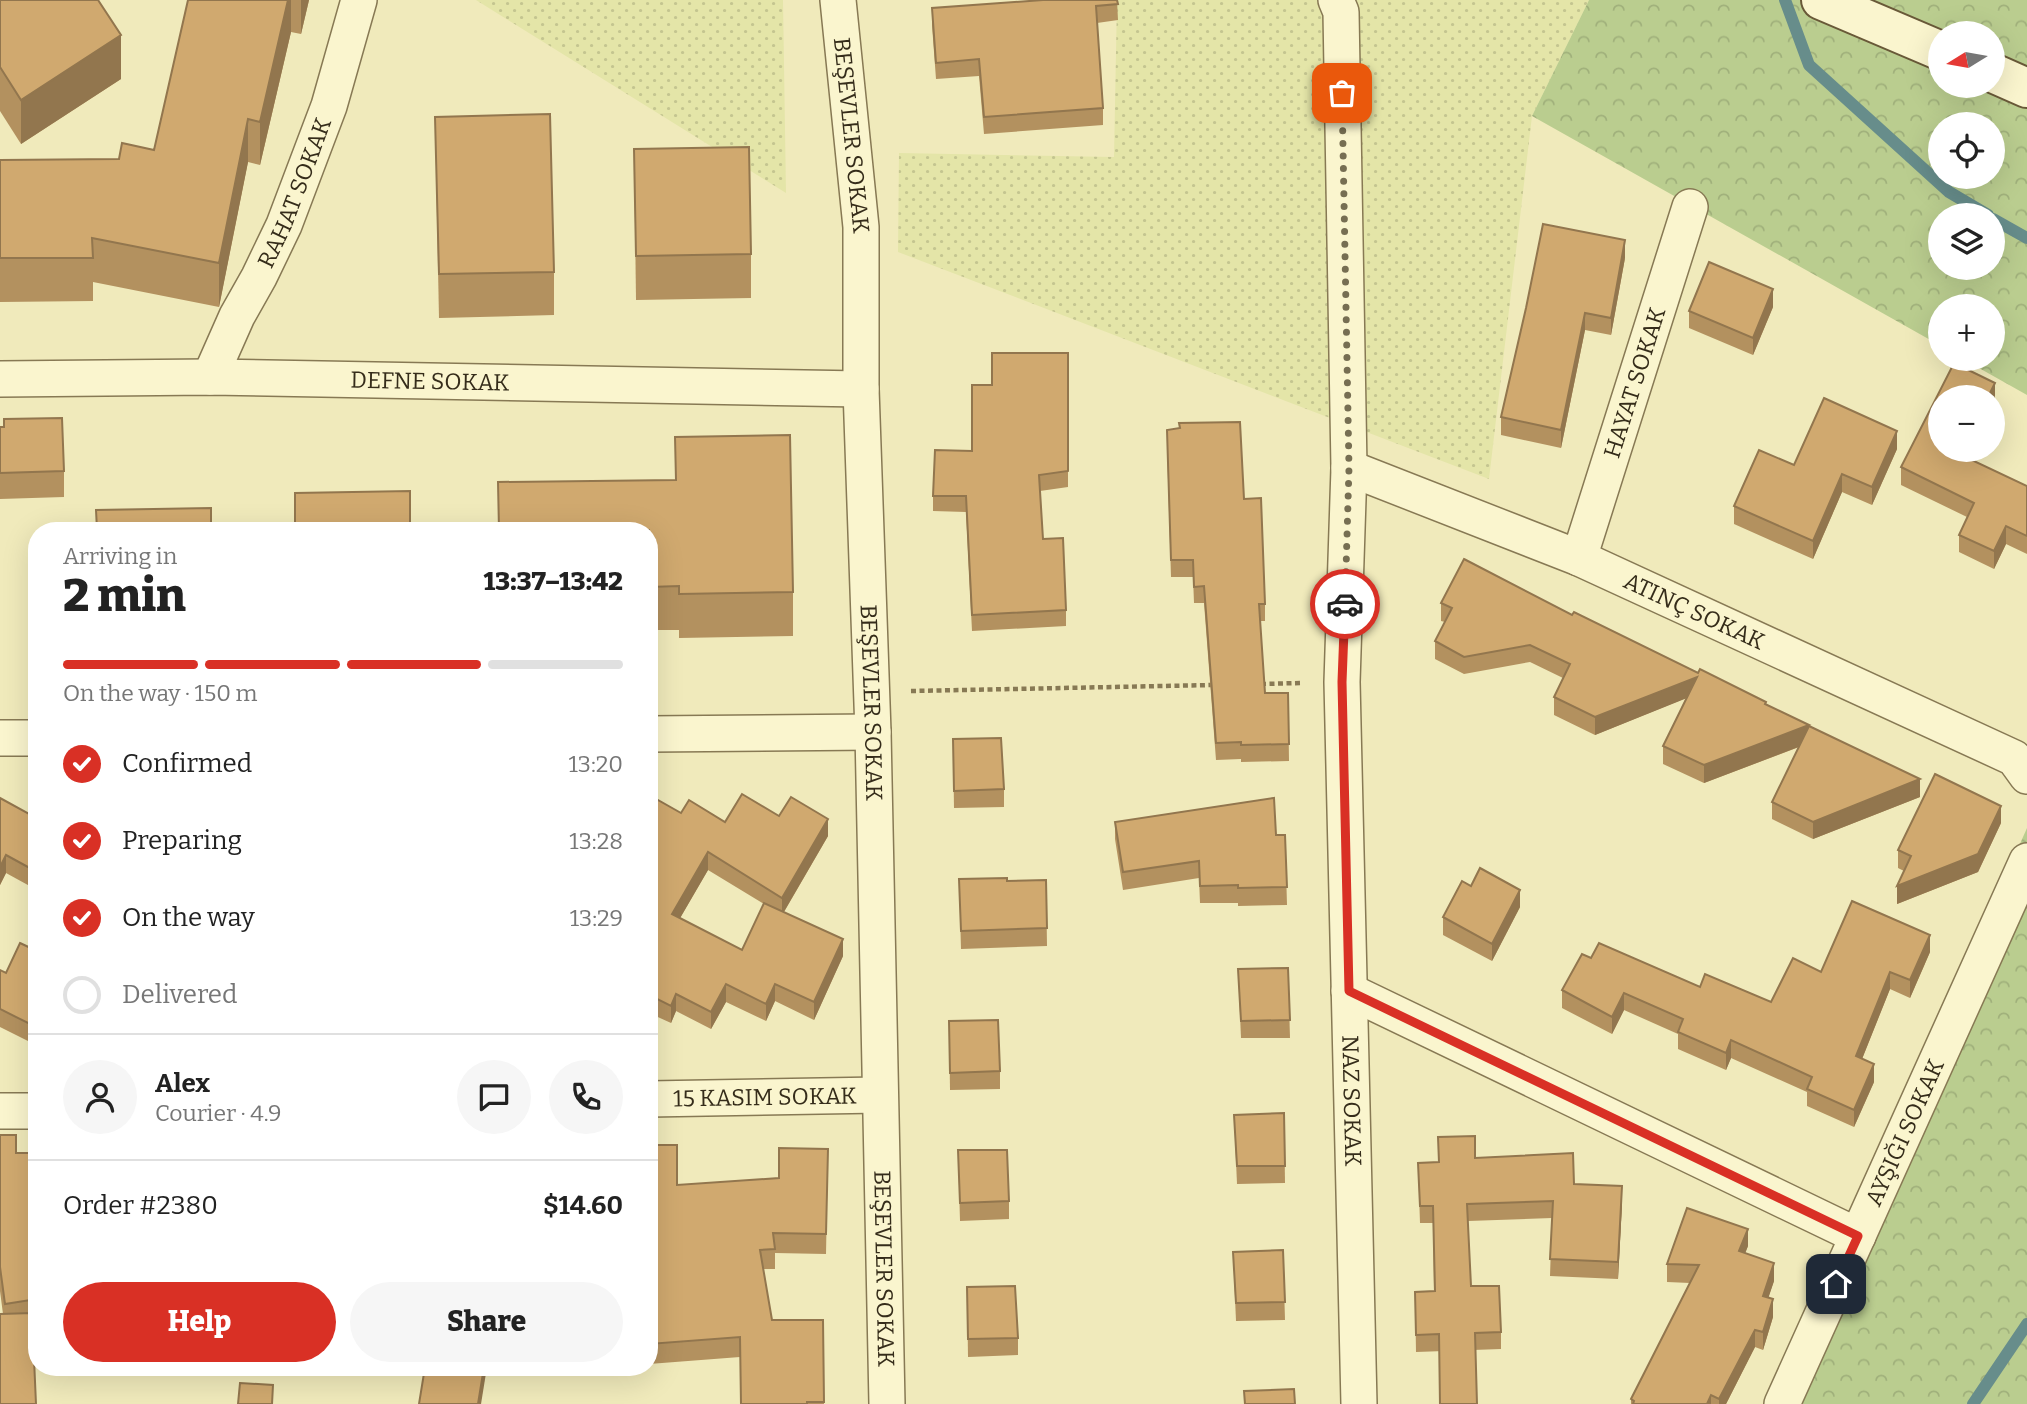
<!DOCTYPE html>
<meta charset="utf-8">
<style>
:root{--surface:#fff;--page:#f6f6f6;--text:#222;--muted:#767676;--line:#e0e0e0;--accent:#d93025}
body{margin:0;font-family:Bitter,serif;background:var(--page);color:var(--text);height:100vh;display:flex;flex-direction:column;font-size:26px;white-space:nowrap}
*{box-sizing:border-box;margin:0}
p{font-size:23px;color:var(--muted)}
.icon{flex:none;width:38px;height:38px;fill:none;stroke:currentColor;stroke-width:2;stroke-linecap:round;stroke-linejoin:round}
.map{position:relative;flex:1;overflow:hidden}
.side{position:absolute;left:28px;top:522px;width:630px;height:854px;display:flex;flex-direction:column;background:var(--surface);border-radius:28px;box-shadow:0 7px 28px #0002}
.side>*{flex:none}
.needle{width:46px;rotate:259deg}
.buttons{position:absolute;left:1928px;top:21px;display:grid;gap:14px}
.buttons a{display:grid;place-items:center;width:77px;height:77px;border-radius:50%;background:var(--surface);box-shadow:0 7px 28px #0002;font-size:35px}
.pin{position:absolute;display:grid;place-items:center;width:60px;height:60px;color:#fff;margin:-30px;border-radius:14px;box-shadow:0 4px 10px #0006}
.courier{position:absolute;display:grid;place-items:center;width:70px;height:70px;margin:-35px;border:5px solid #d93025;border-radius:50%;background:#fff;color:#222;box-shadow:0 2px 9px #0007}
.overview em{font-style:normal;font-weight:800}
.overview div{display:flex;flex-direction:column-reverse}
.overview{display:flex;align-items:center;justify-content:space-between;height:119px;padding:0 35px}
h1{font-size:46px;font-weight:800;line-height:52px}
.bar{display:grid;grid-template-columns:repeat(4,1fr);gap:10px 7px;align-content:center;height:84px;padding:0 35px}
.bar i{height:9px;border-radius:5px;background:var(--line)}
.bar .current{background:var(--accent)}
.bar p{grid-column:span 4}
.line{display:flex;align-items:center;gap:18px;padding:0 35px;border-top:2px solid var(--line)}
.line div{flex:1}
.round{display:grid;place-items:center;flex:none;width:74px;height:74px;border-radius:37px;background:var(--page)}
ol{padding:0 35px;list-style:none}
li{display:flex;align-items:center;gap:21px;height:77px}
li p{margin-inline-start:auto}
li .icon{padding:7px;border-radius:50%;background:var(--accent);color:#fff;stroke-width:4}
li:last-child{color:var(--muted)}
li i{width:38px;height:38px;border:4px solid var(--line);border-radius:50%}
.cta{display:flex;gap:14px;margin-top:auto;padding:14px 35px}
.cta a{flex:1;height:80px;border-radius:42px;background:var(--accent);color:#fff;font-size:28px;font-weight:800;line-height:80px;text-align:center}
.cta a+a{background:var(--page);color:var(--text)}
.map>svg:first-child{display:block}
.farmland{fill:url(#farmland-dots)}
.forest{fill:url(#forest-crowns);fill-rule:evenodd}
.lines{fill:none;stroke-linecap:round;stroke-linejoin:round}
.stream{stroke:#678d8b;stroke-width:12}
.street-casing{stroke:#877954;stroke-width:38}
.secondary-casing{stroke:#695938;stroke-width:42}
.path{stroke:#877954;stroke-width:4.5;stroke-dasharray:5 3.5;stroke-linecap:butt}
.street{stroke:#faf5ce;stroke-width:35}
.secondary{stroke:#faf5ce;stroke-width:38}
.wall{fill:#b3915f;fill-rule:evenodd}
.shaded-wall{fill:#92764e}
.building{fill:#d0a96f;stroke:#92764e;stroke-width:2}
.done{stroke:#766e52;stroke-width:7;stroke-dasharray:0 12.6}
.route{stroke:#d93025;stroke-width:9}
.labels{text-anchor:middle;stroke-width:5;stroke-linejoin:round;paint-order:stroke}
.street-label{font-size:23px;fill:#352c1a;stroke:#f7f2cb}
</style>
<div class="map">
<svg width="2027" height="1404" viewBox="0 0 2027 1404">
<defs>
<pattern id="farmland-dots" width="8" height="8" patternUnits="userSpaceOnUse" patternTransform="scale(1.75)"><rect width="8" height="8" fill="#e4e5a8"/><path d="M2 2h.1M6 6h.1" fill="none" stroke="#c4c590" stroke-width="1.8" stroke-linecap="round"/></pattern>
<pattern id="forest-crowns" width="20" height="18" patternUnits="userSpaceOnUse" patternTransform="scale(1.75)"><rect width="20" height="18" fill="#bacd8f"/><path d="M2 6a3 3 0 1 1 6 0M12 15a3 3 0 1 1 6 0" fill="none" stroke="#a0b07b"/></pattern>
</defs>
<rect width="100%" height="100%" fill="#f0eabb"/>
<!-- farmland -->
<g class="farmland">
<polygon points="476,0 783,0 786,193"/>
<polygon points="1117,0 1589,0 1532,116 1489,479 898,252 899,153 1114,157"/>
</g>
<!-- forest -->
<g class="forest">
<path d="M1589 0H2027V395L1963 359H1993V306H1941V346L1532 116ZM1941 33H1993V86H1941ZM1941 124H1993V177H1941ZM1941 215H1993V268H1941Z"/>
<polygon points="2027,828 2027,1404 1772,1404"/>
</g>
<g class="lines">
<!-- stream -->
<g class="stream">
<polyline points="1785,0 1809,65 1949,192 1988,215"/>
<polyline points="1993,219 2027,238"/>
<polyline points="1973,1404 2027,1324"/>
</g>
<defs>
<g id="street">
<path id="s1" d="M838 0 861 227V389L873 732 887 1404"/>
<path id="s2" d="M1336 0 1341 12 1349 468 1342 682 1359 1404"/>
<path id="s3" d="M210 377 237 316 259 277 284 225 329 106 359 0"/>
<path id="s4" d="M0 379 210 377 861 389"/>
<path id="s5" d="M1349 468 1579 558 2014 758 2027 776"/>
<path id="s6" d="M1579 558 1690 207"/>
<polyline points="649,734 873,732"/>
<polyline points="0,738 37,738"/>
<polyline points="1349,991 1858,1236"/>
<path id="s7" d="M649 1099 880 1095"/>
<polyline points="0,1111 37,1111"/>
<path id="s8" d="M1782 1404 2027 861"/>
</g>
<g id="secondary">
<polyline points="1821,0 1941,51"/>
<polyline points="1993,73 2027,88"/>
</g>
</defs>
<!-- street casing -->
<use href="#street" class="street-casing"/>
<!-- secondary casing -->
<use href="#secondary" class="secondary-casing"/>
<!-- path -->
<g class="path">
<polyline points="1261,684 1301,683"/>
<polyline points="911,691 1214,685"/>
</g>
<!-- street -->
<use href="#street" class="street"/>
<!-- secondary -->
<use href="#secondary" class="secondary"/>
</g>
<!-- wall -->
<g class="wall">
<polygon points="0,0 121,79 21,144 0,111"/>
<polygon points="188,0 309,0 301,34 291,32 260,165 248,162 219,307 93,282 93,301 0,302 0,160 119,159 154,150"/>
<polygon points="1117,0 1118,20 1097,23 1103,108 1103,125 984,134 979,76 936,79 932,25 932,8"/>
<polygon points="435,117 554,272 554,315 439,318"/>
<polygon points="634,149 751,254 751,298 636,300"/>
<polygon points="1625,258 1611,335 1585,330 1561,448 1501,435 1501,417"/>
<polygon points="1773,307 1753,355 1689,328 1689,311"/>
<polygon points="1068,353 1068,487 1040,491 1043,539 1066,610 1066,626 972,631 966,512 933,511 933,496 972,451 992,385"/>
<polygon points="1995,401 1966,457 2027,486 2027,554 2006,544 1994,569 1959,552 1959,535 1967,517 1901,485 1901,467"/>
<polygon points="0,427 64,471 64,497 0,499"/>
<polygon points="675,437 793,592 793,636 679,638 679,630 649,630 649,530 498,530 498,482 675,480"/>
<polygon points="1167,447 1244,499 1265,604 1265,621 1260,621 1265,693 1288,693 1289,761 1241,762 1241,759 1216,760 1204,603 1194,603 1193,577 1171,577"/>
<polygon points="1897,449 1872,505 1842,492 1813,559 1734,524 1734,506 1794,465"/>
<polygon points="1441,603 1572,615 1766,705 1920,797 1813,839 1772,819 1772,802 1799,747 1704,783 1663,764 1663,746 1686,698 1595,735 1554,715 1554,697 1563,678 1530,662 1464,674 1435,659 1435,641 1445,622 1441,621"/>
<polygon points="953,739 1004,789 1004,807 954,808"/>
<path d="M649 795 681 813 725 822 779 816 828 836 784 912 843 956 814 1020 775 1001 766 1021 726 1002 711 1029 676 1011 671 1023 649 1013ZM708 870 764 904 742 950 680 918Z"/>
<polygon points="0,798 29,814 37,800 37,890 6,873 0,885"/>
<polygon points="1115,822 1276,835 1285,835 1287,905 1238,906 1238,903 1200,903 1199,878 1123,890 1115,839"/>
<polygon points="2001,823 1978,872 1897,904 1904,871 1898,868 1898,850"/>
<polygon points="959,879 1007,881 1046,880 1047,946 961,949"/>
<polygon points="1471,886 1520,907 1492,961 1443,935 1443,917"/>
<polygon points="37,951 30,1042 0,1027 0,970 6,973"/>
<polygon points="1930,952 1910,998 1890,989 1862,1059 1874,1082 1854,1127 1807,1106 1807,1092 1731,1058 1726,1070 1678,1049 1678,1034 1624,1010 1612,1034 1562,1008 1562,990 1591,958 1700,987 1771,1002 1821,972"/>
<polygon points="1288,968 1290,1038 1241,1038 1238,969"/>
<polygon points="949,1021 1000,1071 1000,1089 950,1090"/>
<polygon points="1284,1113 1285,1183 1237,1184 1234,1115"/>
<polygon points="0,1135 16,1153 37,1153 37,1323 33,1323 3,1314 0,1291"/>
<polygon points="1438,1137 1475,1158 1574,1184 1622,1203 1618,1279 1550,1276 1552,1218 1468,1221 1471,1286 1501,1332 1501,1349 1416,1352 1415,1292 1434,1291 1433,1223 1420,1223 1418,1163 1438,1162"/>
<polygon points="649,1145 677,1185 779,1178 828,1149 826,1254 775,1253 775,1269 763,1269 772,1320 823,1320 824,1404 741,1404 740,1357 649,1364"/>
<polygon points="958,1150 1009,1201 1009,1219 960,1221"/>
<polygon points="1748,1246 1745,1253 1774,1281 1768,1298 1773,1317 1763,1350 1755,1347 1726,1404 1631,1404 1631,1399 1690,1283 1667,1282 1667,1264"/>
<polygon points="1283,1250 1285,1320 1236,1321 1233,1252"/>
<polygon points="967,1287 1018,1338 1018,1355 968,1357"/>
</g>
<!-- shaded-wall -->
<g class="shaded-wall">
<polygon points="288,0 291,0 291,32 260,165 260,122"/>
<polygon points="301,0 309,0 301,34"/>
<polygon points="121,35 121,79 21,144 21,100"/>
<polygon points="248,119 248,162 219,307 219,263"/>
<polygon points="1625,240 1625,258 1611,335 1611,318"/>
<polygon points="1773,289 1773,307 1753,355 1753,338"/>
<polygon points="1585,313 1585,330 1561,448 1561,430"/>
<polygon points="1995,383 1995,401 1993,404 1993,397 1988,397"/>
<polygon points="1897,431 1897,449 1872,505 1872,487"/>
<polygon points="1961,450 1970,450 1959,471 1959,454"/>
<polygon points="1842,474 1842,492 1813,559 1813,541"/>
<polygon points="2006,526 2006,544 1994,569 1994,551"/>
<polygon points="1697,677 1697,694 1595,735 1595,717"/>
<polygon points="1809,725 1809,743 1704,783 1704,765"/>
<polygon points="1920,779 1920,797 1813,839 1813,822"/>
<polygon points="2001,806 2001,823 1978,872 1897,904 1897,886"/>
<polygon points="828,819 828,836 782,915 782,898"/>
<polygon points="708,852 708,870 672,932 672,914"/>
<polygon points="6,855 6,873 0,885 0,867"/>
<polygon points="1520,890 1520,907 1492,961 1492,944"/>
<polygon points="1930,935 1930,952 1910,998 1910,980"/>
<polygon points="843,939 843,956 814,1020 814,1002"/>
<polygon points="1890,972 1890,989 1856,1074 1856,1056"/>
<polygon points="726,984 726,1002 711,1029 711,1012"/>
<polygon points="775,984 775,1001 766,1021 766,1004"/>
<polygon points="1624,993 1624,1010 1612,1034 1612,1017"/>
<polygon points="676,994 676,1011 671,1023 671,1006"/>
<polygon points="37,1009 37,1027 30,1042 30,1024"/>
<polygon points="1731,1040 1731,1058 1726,1070 1726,1053"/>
<polygon points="1874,1064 1874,1082 1854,1127 1854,1110"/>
<polygon points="1622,1186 1622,1203 1618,1279 1618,1262"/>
<polygon points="1748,1229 1748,1246 1739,1269 1739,1251"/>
<polygon points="1774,1263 1774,1281 1763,1314 1763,1296"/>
<polygon points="1773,1299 1773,1317 1763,1350 1763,1332"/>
<polygon points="1755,1330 1755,1347 1726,1404 1719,1404 1719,1399"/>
<polygon points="484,1367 487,1367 481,1404 478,1404"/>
<polygon points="1711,1395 1711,1404 1707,1404"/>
</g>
<!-- building -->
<g class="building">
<polygon points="0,0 98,0 121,35 21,100 0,67"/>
<polygon points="188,0 288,0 260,122 248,119 219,263 92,238 93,258 0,258 0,160 119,159 122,143 154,150"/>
<polygon points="1043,0 1117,0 1118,4 1096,6 1103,108 984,117 979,59 936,63 932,8"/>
<polygon points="550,114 554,272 439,274 435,117"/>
<polygon points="749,147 751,254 636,256 634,149"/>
<polygon points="1543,224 1625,240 1611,318 1585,313 1561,430 1501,417 1526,308"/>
<polygon points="1709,262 1773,289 1753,338 1689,311"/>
<polygon points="992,353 1068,353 1068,471 1039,475 1043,539 1063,538 1066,610 972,615 966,496 933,496 935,450 972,451 972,385 992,385"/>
<polygon points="1954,363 1995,383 1988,397 1941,397 1941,450 1961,450 1959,454 2027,486 2027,536 2006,526 1994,551 1959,535 1974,503 1901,467"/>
<polygon points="1824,398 1897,431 1872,487 1842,474 1813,541 1734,506 1759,450 1794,465"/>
<polygon points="62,418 64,471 0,473 0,427 4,427 4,419"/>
<polygon points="1240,422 1244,499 1261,498 1265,604 1259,604 1265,693 1288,693 1289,744 1241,745 1241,742 1216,743 1204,586 1194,587 1193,560 1171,560 1167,430 1180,428 1179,423"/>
<polygon points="790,435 793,592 679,594 679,586 649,587 649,530 499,530 498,482 676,480 675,437"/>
<polygon points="410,491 410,530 295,530 295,493"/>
<polygon points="211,508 211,530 97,530 96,510"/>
<polygon points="1464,559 1572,615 1574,612 1698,673 1700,669 1766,702 1765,704 1809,725 1704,765 1663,746 1697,677 1595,717 1554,697 1570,664 1530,645 1464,657 1435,641 1452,608 1441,603"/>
<polygon points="1809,726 1920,779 1813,822 1772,802"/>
<polygon points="1001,738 1004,789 954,791 953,739"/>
<polygon points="1935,774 2001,806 1978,854 1897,886 1911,856 1898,850"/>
<polygon points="742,794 779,816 791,797 828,819 782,898 708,852 672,914 742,950 764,903 843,939 814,1002 775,984 766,1004 726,984 711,1012 676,994 671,1006 649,995 649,795 681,813 689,800 725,822"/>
<polygon points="0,798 29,814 37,800 37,872 6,855 0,867"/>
<polygon points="1274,798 1276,835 1285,835 1287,887 1238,888 1238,885 1200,886 1199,861 1123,872 1115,822"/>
<polygon points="1480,868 1520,890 1492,944 1443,917 1462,881 1471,886"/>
<polygon points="1007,878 1007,881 1046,880 1047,928 961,931 959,879"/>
<polygon points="1852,901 1930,935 1910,980 1890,972 1856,1056 1874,1064 1854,1110 1807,1089 1812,1077 1731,1040 1726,1053 1678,1032 1683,1019 1624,993 1612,1017 1562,990 1582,954 1591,958 1599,943 1700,987 1705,974 1771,1002 1793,958 1821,972"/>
<polygon points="20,943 37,951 37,1009 30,1024 0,1009 0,970 6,973"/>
<polygon points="1288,968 1290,1020 1241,1021 1238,969"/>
<polygon points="998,1020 1000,1071 950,1073 949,1021"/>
<polygon points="1284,1113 1285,1166 1237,1166 1234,1115"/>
<polygon points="0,1135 16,1135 16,1153 37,1153 37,1244 33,1244 37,1268 37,1299 5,1304 0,1267"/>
<polygon points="1475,1136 1475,1158 1573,1153 1574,1184 1622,1186 1618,1262 1550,1259 1553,1201 1467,1204 1471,1286 1499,1286 1501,1332 1475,1333 1477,1404 1440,1404 1439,1334 1416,1335 1415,1292 1435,1291 1433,1206 1420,1206 1418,1163 1439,1162 1438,1137"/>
<polygon points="649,1145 677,1145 677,1185 779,1178 779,1148 828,1149 826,1234 773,1233 775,1249 760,1250 772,1320 823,1320 824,1402 807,1402 807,1404 741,1404 740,1337 649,1344"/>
<polygon points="958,1150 1007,1150 1009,1201 960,1203"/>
<polygon points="1687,1208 1748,1229 1739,1251 1774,1263 1763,1296 1773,1299 1763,1332 1755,1330 1719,1399 1711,1395 1707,1404 1633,1404 1634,1401 1631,1399 1699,1265 1667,1264"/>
<polygon points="1283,1250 1285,1302 1236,1303 1233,1252"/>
<polygon points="1015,1286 1018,1338 968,1339 967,1287"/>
<polygon points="32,1313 36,1404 0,1404 0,1314"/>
<polygon points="425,1367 484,1367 478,1404 419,1404"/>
<polygon points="240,1383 273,1385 272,1404 238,1404"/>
<polygon points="1294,1389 1295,1404 1245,1404 1244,1391"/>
</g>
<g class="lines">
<!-- done -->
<polyline class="done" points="1342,93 1349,468 1345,604"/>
<!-- route -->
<polyline class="route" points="1345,604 1342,682 1349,991 1858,1236 1836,1284"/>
</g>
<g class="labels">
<!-- street labels -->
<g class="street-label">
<text dy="8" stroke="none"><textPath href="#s1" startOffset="136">BEŞEVLER SOKAK</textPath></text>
<text dy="8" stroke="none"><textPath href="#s3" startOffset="203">RAHAT SOKAK</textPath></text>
<text dy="8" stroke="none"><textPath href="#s4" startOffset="430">DEFNE SOKAK</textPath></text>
<text dy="8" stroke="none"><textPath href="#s6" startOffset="184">HAYAT SOKAK</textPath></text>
<text dy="8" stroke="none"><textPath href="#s5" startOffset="374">ATINÇ SOKAK</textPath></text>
<text dy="8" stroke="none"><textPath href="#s1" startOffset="704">BEŞEVLER SOKAK</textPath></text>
<text dy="8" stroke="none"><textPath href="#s7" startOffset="116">15 KASIM SOKAK</textPath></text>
<text dy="8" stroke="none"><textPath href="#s2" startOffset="1102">NAZ SOKAK</textPath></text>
<text dy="8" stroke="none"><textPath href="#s8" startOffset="298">AYŞIĞI SOKAK</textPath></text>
<text dy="8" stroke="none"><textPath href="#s1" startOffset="1270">BEŞEVLER SOKAK</textPath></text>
</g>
</g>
</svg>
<div class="buttons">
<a><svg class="needle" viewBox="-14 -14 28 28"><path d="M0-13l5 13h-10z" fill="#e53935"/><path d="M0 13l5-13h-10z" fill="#767676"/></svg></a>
<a><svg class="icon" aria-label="locate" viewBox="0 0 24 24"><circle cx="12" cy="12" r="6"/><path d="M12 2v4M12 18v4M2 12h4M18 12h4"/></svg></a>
<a><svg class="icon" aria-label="layers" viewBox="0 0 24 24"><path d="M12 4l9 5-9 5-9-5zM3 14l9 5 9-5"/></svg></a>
<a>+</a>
<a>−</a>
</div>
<div class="pin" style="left:1342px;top:93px;background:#ea580c"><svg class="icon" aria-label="bag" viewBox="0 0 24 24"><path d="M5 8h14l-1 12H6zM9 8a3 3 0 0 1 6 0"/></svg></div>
<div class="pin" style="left:1836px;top:1284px;background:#1f2937"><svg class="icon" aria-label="home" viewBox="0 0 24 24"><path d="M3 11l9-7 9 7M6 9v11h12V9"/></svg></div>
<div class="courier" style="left:1345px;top:604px"><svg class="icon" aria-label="car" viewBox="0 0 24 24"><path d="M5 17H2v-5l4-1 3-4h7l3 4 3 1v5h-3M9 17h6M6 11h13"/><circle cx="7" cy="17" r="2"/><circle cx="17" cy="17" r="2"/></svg></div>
<section class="side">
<div class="overview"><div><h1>2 min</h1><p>Arriving in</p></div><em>13:37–13:42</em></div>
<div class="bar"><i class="current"></i><i class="current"></i><i class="current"></i><i></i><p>On the way · 150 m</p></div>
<ol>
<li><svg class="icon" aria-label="check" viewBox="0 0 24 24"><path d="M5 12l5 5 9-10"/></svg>Confirmed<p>13:20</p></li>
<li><svg class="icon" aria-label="check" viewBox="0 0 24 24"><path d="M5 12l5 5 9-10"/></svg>Preparing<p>13:28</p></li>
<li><svg class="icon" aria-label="check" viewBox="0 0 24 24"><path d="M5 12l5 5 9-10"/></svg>On the way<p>13:29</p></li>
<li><i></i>Delivered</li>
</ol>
<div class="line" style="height:126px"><a class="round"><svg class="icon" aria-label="person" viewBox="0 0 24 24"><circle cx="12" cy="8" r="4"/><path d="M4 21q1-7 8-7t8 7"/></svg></a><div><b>Alex</b><p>Courier · 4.9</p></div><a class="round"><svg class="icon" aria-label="chat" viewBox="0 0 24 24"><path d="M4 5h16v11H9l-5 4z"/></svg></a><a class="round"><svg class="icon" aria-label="phone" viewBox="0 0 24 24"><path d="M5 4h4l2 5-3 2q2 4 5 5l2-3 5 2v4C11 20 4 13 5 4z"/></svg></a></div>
<div class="line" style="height:91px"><div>Order #2380</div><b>$14.60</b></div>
<div class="cta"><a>Help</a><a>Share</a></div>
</section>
</div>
